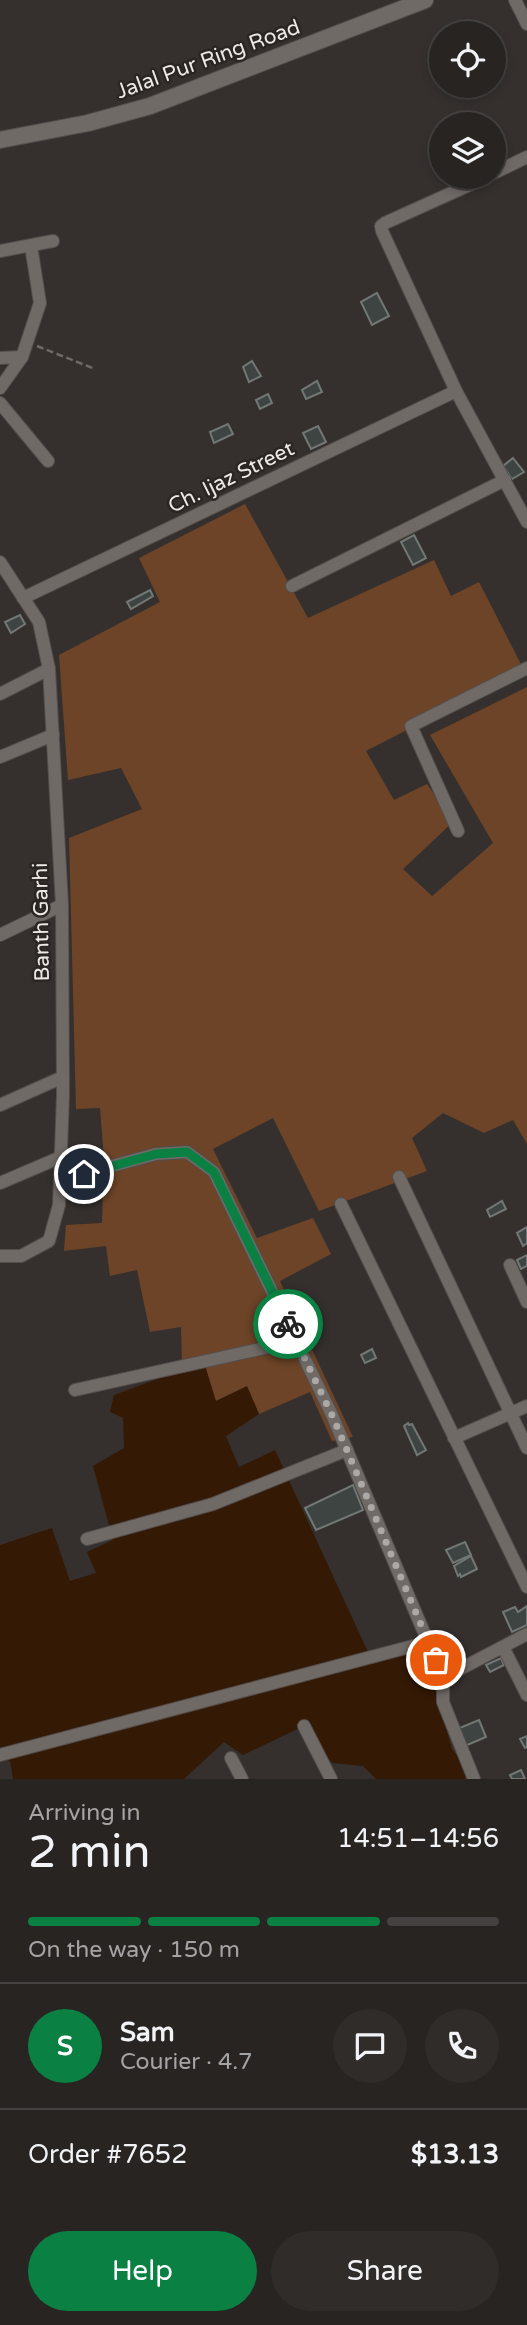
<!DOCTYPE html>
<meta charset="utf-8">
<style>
:root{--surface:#282422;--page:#302c2a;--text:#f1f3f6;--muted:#a5a4a5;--line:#444140;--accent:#0b8043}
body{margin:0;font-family:"Varela Round",sans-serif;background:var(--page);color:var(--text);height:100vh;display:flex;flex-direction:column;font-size:26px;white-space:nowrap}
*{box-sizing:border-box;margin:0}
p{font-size:23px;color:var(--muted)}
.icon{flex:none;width:38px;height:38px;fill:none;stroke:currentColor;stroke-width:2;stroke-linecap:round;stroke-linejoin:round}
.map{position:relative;height:1779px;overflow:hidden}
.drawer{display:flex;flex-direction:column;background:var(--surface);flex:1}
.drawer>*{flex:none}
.buttons{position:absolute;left:429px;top:21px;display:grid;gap:14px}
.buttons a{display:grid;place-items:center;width:77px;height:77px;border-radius:50%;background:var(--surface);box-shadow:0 4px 10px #0003,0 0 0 2px var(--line);font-size:35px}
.pin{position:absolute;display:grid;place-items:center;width:60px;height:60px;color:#fff;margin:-30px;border:4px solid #fff;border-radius:50%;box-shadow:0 2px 7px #0007}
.courier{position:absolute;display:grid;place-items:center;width:70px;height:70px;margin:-35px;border:5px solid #0b8043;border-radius:50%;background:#fff;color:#222;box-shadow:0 2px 9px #0007}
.overview em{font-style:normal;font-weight:600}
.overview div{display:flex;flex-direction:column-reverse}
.overview{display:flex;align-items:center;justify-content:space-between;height:119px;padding:0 28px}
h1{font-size:46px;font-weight:600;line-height:52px}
.bar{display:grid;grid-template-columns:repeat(4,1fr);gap:10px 7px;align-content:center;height:84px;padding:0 28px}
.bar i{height:9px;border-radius:5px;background:var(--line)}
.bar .active{background:var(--accent)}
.bar p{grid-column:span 4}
.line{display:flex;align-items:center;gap:18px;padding:0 28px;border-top:2px solid var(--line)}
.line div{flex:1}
.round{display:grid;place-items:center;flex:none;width:74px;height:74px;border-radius:37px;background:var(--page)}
.button{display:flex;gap:14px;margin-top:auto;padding:14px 28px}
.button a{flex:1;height:80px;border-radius:42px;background:var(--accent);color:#fff;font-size:28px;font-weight:600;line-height:80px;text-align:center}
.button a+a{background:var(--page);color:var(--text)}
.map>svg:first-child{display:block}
.green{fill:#6d4427}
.water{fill:#341905}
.building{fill:#3e4442;stroke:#717876;stroke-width:2}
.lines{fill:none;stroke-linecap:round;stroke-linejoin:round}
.street-casing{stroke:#534e4c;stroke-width:14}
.secondary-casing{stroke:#534e4c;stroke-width:18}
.path{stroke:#6f6a68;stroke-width:2.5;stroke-dasharray:7 3.5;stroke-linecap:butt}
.street{stroke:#706a67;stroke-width:12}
.secondary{stroke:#706a67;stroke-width:16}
.done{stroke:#aca8a6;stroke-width:7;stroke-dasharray:0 12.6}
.route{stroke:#0b8043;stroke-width:9}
.labels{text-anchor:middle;stroke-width:5;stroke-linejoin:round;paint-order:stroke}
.street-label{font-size:21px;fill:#ece9e7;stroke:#2b2623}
</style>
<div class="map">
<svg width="527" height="1779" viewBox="0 0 527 1779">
<rect width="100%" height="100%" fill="#35302d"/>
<!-- green -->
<polygon class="green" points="245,504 308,618 434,560 451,596 479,582 524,670 366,751 394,800 427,784 453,822 403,869 432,896 493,843 430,735 527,687 527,1144 513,1120 484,1133 443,1113 412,1138 427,1171 319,1211 273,1118 213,1149 257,1238 313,1218 331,1254 280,1281 353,1437 332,1441 310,1392 259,1414 247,1387 216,1401 182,1366 181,1327 150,1332 137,1270 110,1276 106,1246 64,1251 66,1225 102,1223 104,1159 100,1108 76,1109 69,838 142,809 121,768 68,780 59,655 160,602 139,558"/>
<!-- water -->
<polygon class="water" points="204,1362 216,1401 247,1386 259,1414 226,1436 239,1467 275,1450 368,1652 425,1653 452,1749 472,1775 464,1779 376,1779 363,1766 332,1763 304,1726 243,1755 224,1742 184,1779 13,1779 10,1761 0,1757 0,1545 52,1528 70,1581 96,1573 87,1552 113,1540 93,1466 124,1448 123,1418 110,1412 114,1395"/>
<!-- building -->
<g class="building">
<polygon points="377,293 389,316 372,325 361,302"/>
<polygon points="252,361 261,376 249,382 243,367"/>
<polygon points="317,381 322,392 306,399 302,390"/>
<polygon points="268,394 272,403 260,409 256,400"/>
<polygon points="228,424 233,434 214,443 210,432"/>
<polygon points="318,426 326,442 311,449 303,433"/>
<polygon points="513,458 524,472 512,479 503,466"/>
<polygon points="414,535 426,558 413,565 401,542"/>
<polygon points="150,590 153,596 131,609 127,602"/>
<polygon points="20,615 25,624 11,633 5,622"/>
<polygon points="502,1201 506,1209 490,1217 487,1210"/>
<polygon points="527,1227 527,1243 523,1246 517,1233"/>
<polygon points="527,1255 527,1266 521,1269 517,1260"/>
<polygon points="372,1349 376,1358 365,1363 361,1355"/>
<polygon points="408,1423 409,1425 412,1424 426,1450 417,1455 404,1426"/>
<polygon points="353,1485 363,1510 316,1530 305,1508"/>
<polygon points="465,1542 471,1555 453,1563 446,1550"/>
<polygon points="471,1556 477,1569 461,1577 460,1574 458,1576 454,1566"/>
<polygon points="527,1606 527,1625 512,1632 503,1612 515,1607 518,1612"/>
<polygon points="501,1658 504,1665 490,1672 486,1665"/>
<polygon points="479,1720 486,1737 465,1746 457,1729"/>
<polygon points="527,1736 527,1747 525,1748 520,1739"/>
<polygon points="521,1770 525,1779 512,1779 510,1775"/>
</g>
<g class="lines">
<defs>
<g id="street">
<polyline points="515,0 527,24"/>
<polyline points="494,173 527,157"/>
<polyline points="487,177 385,223 381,226 382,231 456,391 527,522"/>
<polyline points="0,251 53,241"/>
<polyline points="0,358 22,357"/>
<polyline points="0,388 22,357 40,303 31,246"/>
<polyline points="0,403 48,461"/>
<polyline points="0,562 39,622 49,669 62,905 63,1095 59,1205 49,1241 21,1256 0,1256"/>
<polyline points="292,586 505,480"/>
<polyline points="23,598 456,391"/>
<polyline points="0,694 49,669"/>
<polyline points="0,757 53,735"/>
<polyline points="458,831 411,726 527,668"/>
<polyline points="0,935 62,905"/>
<polyline points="0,1105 63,1077"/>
<polyline points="399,1177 527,1448"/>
<polyline points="0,1183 61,1157"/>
<polyline points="341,1204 527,1587"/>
<polyline points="510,1265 527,1302"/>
<polyline points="75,1390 296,1341"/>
<polyline points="454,1438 527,1406"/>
<polyline points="87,1539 213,1504 347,1450"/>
<polyline points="428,1642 443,1678"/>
<polyline points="503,1647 527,1695"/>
<polyline points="304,1726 331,1779"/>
<polyline points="0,1755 428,1642 332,1415 214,1172 187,1152 156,1154 60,1180"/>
<polyline points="231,1758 242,1779"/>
<polyline points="474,1779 443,1702 443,1678 527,1634"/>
</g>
<polyline id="secondary" points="0,140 88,123 150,106 425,0"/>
</defs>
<!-- street casing -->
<use href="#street" class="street-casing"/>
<!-- secondary casing -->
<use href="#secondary" class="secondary-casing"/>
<!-- path -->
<polyline class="path" points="37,346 95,369"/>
<!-- street -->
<use href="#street" class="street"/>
<!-- secondary -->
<use href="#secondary" class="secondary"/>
</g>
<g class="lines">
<!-- done -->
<polyline class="done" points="288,1324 332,1415 436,1660"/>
<!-- route -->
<polyline class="route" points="84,1174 156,1154 187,1152 214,1172 288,1324"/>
</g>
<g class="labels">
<!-- street labels -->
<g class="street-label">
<text transform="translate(208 59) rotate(-20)" y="7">Jalal Pur Ring Road</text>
<text transform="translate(231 477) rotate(-26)" y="7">Ch. Ijaz Street</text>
<text transform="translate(41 922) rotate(-91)" y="7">Banth Garhi</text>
</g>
</g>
</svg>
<div class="buttons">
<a><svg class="icon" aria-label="locate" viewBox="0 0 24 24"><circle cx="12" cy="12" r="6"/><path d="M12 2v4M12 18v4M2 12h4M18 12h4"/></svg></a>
<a><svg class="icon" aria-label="layers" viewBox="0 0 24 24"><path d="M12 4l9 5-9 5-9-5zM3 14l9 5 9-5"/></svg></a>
</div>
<div class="pin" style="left:436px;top:1660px;background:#ea580c"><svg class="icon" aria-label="bag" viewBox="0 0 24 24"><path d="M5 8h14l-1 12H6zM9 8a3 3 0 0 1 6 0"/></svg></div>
<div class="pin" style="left:84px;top:1174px;background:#1f2937"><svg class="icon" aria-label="home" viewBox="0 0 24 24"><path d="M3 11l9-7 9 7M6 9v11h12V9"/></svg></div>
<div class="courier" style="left:288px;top:1324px"><svg class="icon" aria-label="bike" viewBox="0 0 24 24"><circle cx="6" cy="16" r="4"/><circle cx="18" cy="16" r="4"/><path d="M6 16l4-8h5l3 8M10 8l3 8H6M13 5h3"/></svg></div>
</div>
<section class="drawer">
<div class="overview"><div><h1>2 min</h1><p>Arriving in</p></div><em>14:51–14:56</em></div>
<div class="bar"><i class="active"></i><i class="active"></i><i class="active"></i><i></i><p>On the way · 150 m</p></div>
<div class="line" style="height:126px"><b class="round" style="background:var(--accent);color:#fff">S</b><div><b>Sam</b><p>Courier · 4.7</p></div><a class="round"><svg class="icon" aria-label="chat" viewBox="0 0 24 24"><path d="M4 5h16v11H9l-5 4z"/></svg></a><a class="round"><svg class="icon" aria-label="phone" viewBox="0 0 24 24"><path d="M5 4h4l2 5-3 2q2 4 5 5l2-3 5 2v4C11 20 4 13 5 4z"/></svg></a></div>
<div class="line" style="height:91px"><div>Order #7652</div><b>$13.13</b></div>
<div class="button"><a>Help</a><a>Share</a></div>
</section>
